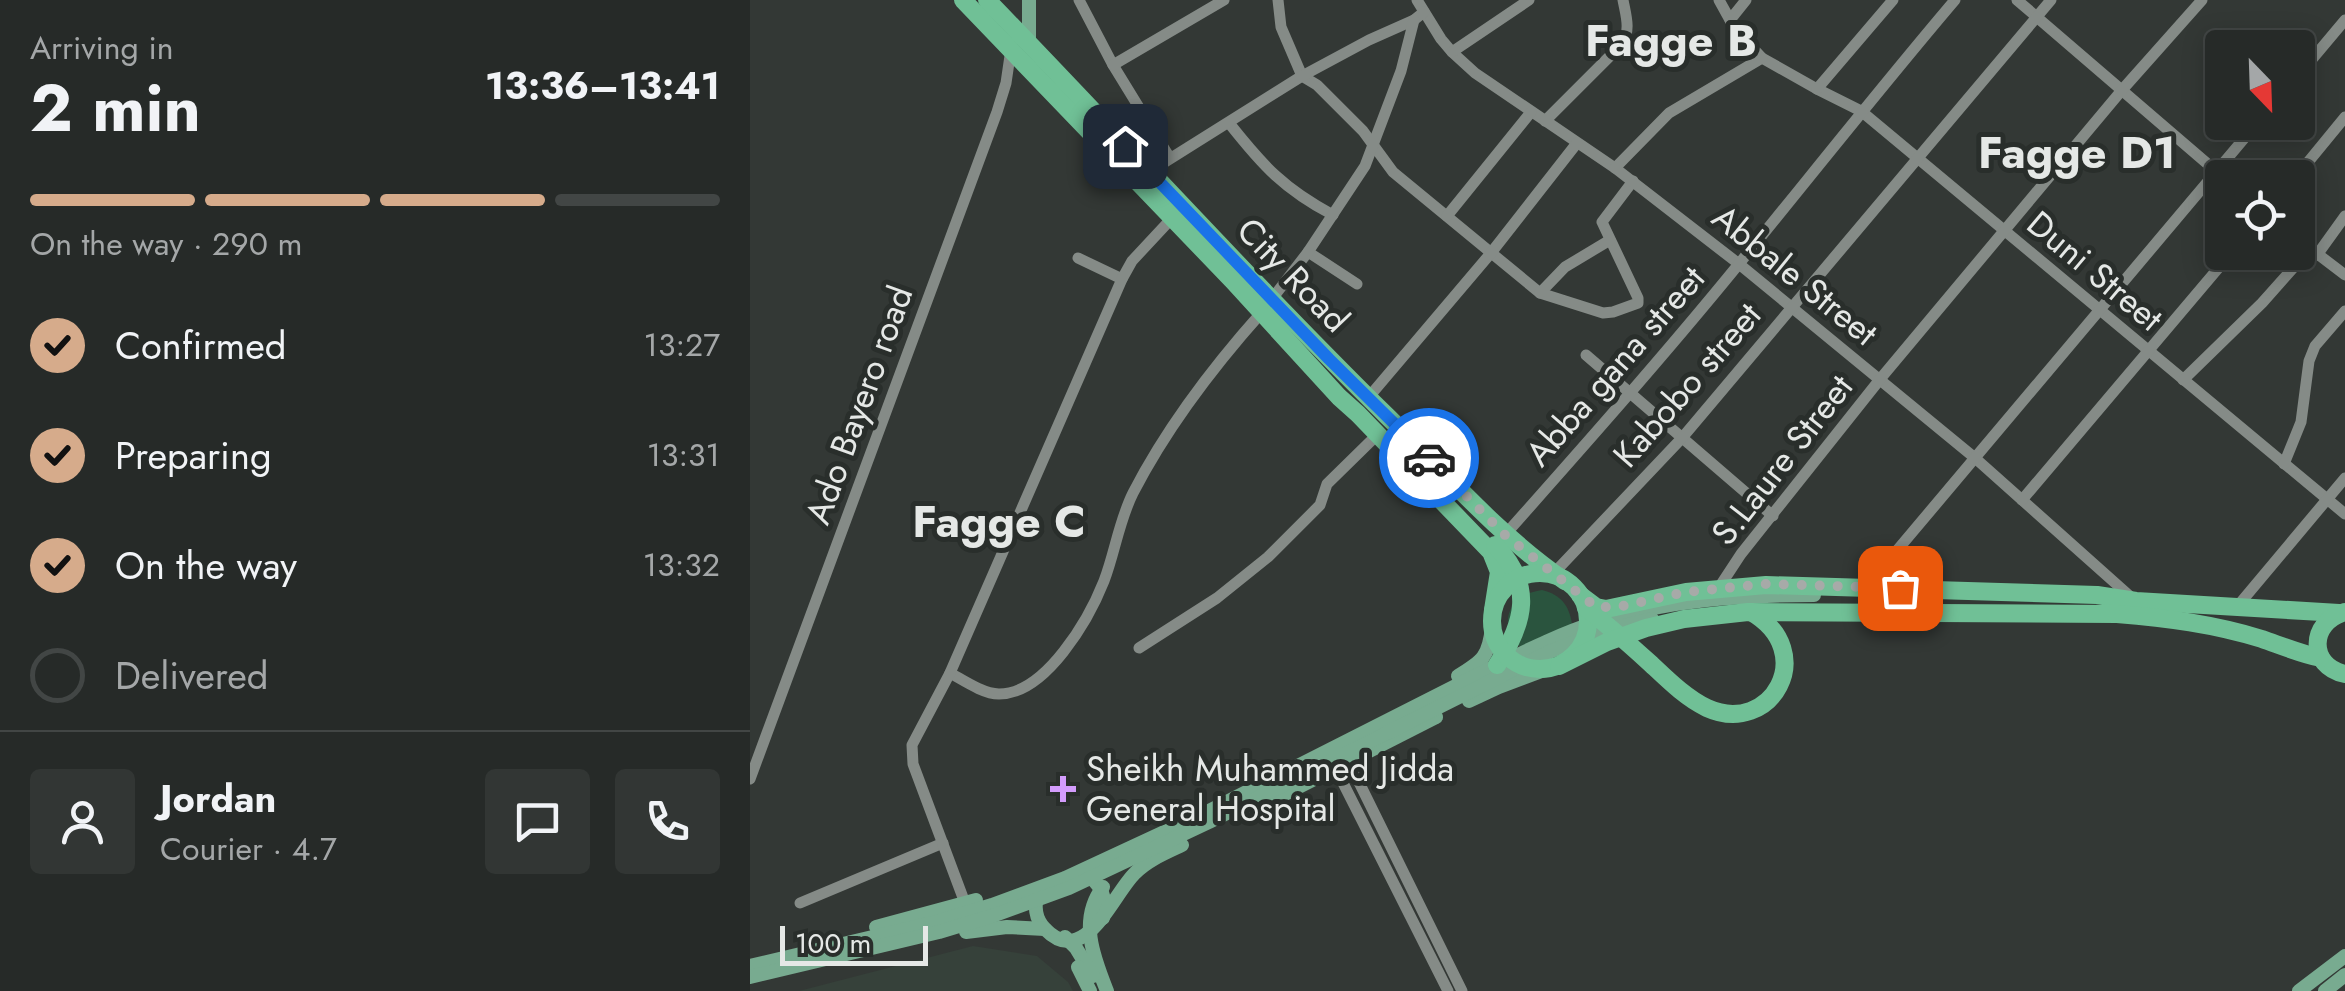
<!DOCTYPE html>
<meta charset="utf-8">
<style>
:root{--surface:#262a28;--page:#323634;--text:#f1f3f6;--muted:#a4a7a8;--line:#424645;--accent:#d6ab8b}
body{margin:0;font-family:Jost,sans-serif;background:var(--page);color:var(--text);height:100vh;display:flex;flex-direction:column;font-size:38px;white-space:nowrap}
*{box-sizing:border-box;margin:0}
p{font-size:32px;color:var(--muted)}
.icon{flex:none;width:55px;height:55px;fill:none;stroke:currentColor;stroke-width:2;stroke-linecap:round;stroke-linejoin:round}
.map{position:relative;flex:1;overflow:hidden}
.sheet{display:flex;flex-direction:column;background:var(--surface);width:750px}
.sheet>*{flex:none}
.needle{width:65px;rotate:157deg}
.tools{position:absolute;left:1455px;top:30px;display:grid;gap:20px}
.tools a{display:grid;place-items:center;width:110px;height:110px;border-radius:10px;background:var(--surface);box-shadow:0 5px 25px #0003,0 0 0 2px var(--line);font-size:50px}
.scale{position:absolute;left:30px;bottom:25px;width:148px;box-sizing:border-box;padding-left:10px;border:5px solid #e5e8e6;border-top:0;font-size:28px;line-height:35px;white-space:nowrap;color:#e5e8e6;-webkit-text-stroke:8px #292e2b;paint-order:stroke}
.pin{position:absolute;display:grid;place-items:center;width:85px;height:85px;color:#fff;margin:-42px;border-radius:20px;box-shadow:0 5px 15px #0006}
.courier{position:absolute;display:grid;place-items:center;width:100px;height:100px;margin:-50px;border:8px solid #1a73e8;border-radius:50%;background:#fff;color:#222;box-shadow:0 2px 12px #0007}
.head em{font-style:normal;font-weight:700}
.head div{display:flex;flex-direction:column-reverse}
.head{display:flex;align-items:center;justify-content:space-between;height:170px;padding:0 30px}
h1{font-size:65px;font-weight:700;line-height:75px}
.bar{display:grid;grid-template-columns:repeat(4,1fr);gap:15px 10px;align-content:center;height:120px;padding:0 30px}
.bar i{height:12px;border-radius:8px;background:var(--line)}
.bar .selected{background:var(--accent)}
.bar p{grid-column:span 4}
.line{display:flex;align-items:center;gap:25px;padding:0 30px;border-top:2px solid var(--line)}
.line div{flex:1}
.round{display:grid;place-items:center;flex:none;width:105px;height:105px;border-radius:10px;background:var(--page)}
ol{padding:0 30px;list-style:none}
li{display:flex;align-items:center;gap:30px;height:110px}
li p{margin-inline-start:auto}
li .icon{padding:10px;border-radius:50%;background:var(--accent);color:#111;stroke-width:4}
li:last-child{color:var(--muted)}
li i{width:55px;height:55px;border:5px solid var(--line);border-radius:50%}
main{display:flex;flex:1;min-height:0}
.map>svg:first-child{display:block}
.built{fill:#36413a}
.green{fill:#2a543e}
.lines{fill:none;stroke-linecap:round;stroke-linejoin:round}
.minor{stroke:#858b87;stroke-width:11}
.major{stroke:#78ab90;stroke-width:14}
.highway{stroke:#70c096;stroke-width:18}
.done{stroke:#a7aaa8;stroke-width:10;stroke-dasharray:0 18}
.route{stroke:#1a73e8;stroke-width:12}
.poi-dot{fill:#d39cfc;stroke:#292e2b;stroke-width:4}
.labels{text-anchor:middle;stroke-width:10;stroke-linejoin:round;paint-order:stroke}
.street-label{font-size:35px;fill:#e5e8e6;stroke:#292e2b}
.poi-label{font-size:35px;fill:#e5e8e6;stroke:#292e2b;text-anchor:start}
.district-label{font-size:45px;font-weight:bold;fill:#e5e8e6;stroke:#292e2b}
</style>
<main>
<section class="sheet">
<div class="head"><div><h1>2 min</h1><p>Arriving in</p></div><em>13:36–13:41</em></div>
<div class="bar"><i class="selected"></i><i class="selected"></i><i class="selected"></i><i></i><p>On the way · 290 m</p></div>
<ol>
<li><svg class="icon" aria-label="check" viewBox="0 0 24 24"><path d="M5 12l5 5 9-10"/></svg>Confirmed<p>13:27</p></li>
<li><svg class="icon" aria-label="check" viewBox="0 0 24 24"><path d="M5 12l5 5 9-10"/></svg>Preparing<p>13:31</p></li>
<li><svg class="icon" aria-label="check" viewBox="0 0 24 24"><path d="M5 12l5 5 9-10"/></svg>On the way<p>13:32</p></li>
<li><i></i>Delivered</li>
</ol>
<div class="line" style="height:180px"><a class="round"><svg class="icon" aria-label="person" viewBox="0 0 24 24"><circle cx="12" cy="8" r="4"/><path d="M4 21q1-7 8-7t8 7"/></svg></a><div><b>Jordan</b><p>Courier · 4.7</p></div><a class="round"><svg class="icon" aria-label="chat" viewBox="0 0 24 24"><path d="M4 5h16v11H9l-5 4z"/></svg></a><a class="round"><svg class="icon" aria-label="phone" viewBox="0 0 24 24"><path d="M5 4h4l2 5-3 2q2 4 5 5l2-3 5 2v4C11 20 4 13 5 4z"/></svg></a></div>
</section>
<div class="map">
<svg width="1595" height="991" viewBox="0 0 1595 991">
<rect width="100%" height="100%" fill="#333835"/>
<!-- built -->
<polygon class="built" points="223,946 287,956 318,982 323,991 49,991"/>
<!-- green -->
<path class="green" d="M792 590C811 595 819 605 822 624L775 651C746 629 755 595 792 590Z"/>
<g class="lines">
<!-- minor -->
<g class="minor">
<polyline points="329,0 363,65 420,158"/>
<polyline points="528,0 531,27 552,76 567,85 613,131 643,172 790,293 853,313 863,312 888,303 888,298 852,222 883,181"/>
<polyline points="667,0 691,39 702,52 725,73 865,168 989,264 1225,458 1382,598"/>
<polyline points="969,0 985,29 1012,58 1067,89 1111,111 1595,514"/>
<polyline points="1267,0 1474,178"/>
<polyline points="980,20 996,0"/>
<polyline points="702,52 779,0"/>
<polyline points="363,65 474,0"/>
<polyline points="1548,76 1595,20"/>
<polyline points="1067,89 1143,0"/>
<path d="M795 121 872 44C881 30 876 16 873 0"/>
<path d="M479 123C513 166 534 189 583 215"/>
<polyline points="865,168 919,113 1012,58"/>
<polyline points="399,172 552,76 619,40 664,20 674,12"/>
<polyline points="1545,178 1595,117"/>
<polyline points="697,216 781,112"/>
<polyline points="1548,239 1595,275"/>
<polyline points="558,252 607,284"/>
<polyline points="1567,255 1595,216"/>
<polyline points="328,258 372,279"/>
<polyline points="790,293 815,267 860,240"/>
<polyline points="522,299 558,252 615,166 651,71 664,20"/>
<polyline points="836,355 1023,516"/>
<polyline points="1433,380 1512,303 1560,249"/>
<polyline points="618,398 741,253 827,143"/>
<polyline points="1534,464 1551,422 1559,361 1565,346 1595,311"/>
<polyline points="1272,500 1482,252"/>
<path d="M754 536C833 447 912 358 988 265 1060 177 1131 87 1205 0"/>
<polyline points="804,573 932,438 1301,0"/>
<polyline points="1117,586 1508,122"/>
<polyline points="968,589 991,554 1131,378 1372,90 1452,0"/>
<polyline points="1486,608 1595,478"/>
<polyline points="389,648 467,598 518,557 570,505 577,484 627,435"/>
<path d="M200 673C213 680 233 694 249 694 296 694 339 619 354 581 365 552 369 521 383 493 417 427 462 368 512 312"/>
<polyline points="599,762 712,991"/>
<polyline points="586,769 698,991"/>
<polyline points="0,779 247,112 256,83 261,49"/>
<polyline points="50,903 193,843"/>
<polyline points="215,903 163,764 162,745 200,673 372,279 382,261 423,217"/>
</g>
<!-- major -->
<g class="major">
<polyline points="279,42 279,0"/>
<path d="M708 676C733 661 739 656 742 627"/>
<polyline points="719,701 749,687 797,669"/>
<polyline points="523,800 686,717"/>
<path d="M334 873C352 884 357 897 353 918"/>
<path d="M353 887C328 920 344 958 357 991"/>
<path d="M288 892C284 905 285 919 295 929 335 970 363 894 385 873 398 860 415 853 432 845"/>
<polyline points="126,927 226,900"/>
<polyline points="216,932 257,927 295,929"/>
<polyline points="315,937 326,948 343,976"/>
<path d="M0 966 186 922 242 905 315 878 455 813 747 665C780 649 813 633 847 622 917 600 991 595 1064 595"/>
<polyline points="328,967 340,991"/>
<polyline points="0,977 189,932 245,915 319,888 459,822 799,652 850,632 902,619"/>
<polyline points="1549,991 1595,956"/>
<polyline points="1575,991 1595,975"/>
</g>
<!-- highway -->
<g class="highway">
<polyline points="213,0 482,280 589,397 608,414 741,552 749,572 743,610"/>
<path d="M237 0C371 138 500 281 637 416 695 473 748 535 815 581"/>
<path d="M745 545C784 585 775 622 747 665"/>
<circle cx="790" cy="621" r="48"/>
<polyline points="830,595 846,607 856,609 936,592 1016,585 1347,595 1386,601 1589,613"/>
<path d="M836 608C859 626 880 645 901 664 918 680 936 698 957 708 1021 737 1070 652 1001 612"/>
<path d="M1595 612C1559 622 1558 666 1595 674"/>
<path d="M809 666 857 642 896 628 934 619 998 612 1367 614C1416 618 1464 624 1512 639 1532 646 1551 654 1571 658"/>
</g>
</g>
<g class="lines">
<!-- done -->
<polyline class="done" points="679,458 755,535 846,607 868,607 936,592 1016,584 1150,588"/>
<!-- route -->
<polyline class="route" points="375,146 579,359 679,458"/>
</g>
<!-- markers -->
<path class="poi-dot" d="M308 774h10v10h10v10h-10v10h-10v-10h-10v-10h10z"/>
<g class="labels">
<!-- street labels -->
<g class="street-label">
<text transform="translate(1345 271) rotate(40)" y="12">Duni Street</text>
<text transform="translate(543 275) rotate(46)" y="12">City Road</text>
<text transform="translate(1045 275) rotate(39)" y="12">Abbale Street</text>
<text transform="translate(865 366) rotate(-49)" y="12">Abba gana street</text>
<text transform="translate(937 385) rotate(-49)" y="12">Kabobo street</text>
<text transform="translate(109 405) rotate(-70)" y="12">Ado Bayero road</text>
<text transform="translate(1032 460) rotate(-52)" y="12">S.Laure Street</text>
</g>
<!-- poi labels -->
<g class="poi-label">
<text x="336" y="781">Sheikh Muhammed Jidda<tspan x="336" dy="40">General Hospital</tspan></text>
</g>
<!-- district labels -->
<g class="district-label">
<text x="921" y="56">Fagge B</text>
<text x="1327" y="168">Fagge D1</text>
<text x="249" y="537">Fagge C</text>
</g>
</g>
</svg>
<div class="tools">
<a><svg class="needle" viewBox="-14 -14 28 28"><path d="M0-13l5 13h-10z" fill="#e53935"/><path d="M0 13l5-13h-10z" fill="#a4a7a8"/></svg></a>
<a><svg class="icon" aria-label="locate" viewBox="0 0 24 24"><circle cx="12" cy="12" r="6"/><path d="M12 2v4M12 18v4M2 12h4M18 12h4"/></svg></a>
</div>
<div class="scale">100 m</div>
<div class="pin" style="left:1150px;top:588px;background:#ea580c"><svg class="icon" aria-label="bag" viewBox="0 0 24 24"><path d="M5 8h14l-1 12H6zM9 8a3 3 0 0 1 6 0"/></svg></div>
<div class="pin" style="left:375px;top:146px;background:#1f2937"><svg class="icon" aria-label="home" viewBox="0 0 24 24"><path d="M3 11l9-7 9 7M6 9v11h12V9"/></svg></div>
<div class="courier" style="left:679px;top:458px"><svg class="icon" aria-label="car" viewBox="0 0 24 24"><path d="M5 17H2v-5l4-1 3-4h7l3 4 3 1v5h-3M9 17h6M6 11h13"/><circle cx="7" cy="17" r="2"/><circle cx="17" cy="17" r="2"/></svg></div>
</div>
</main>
